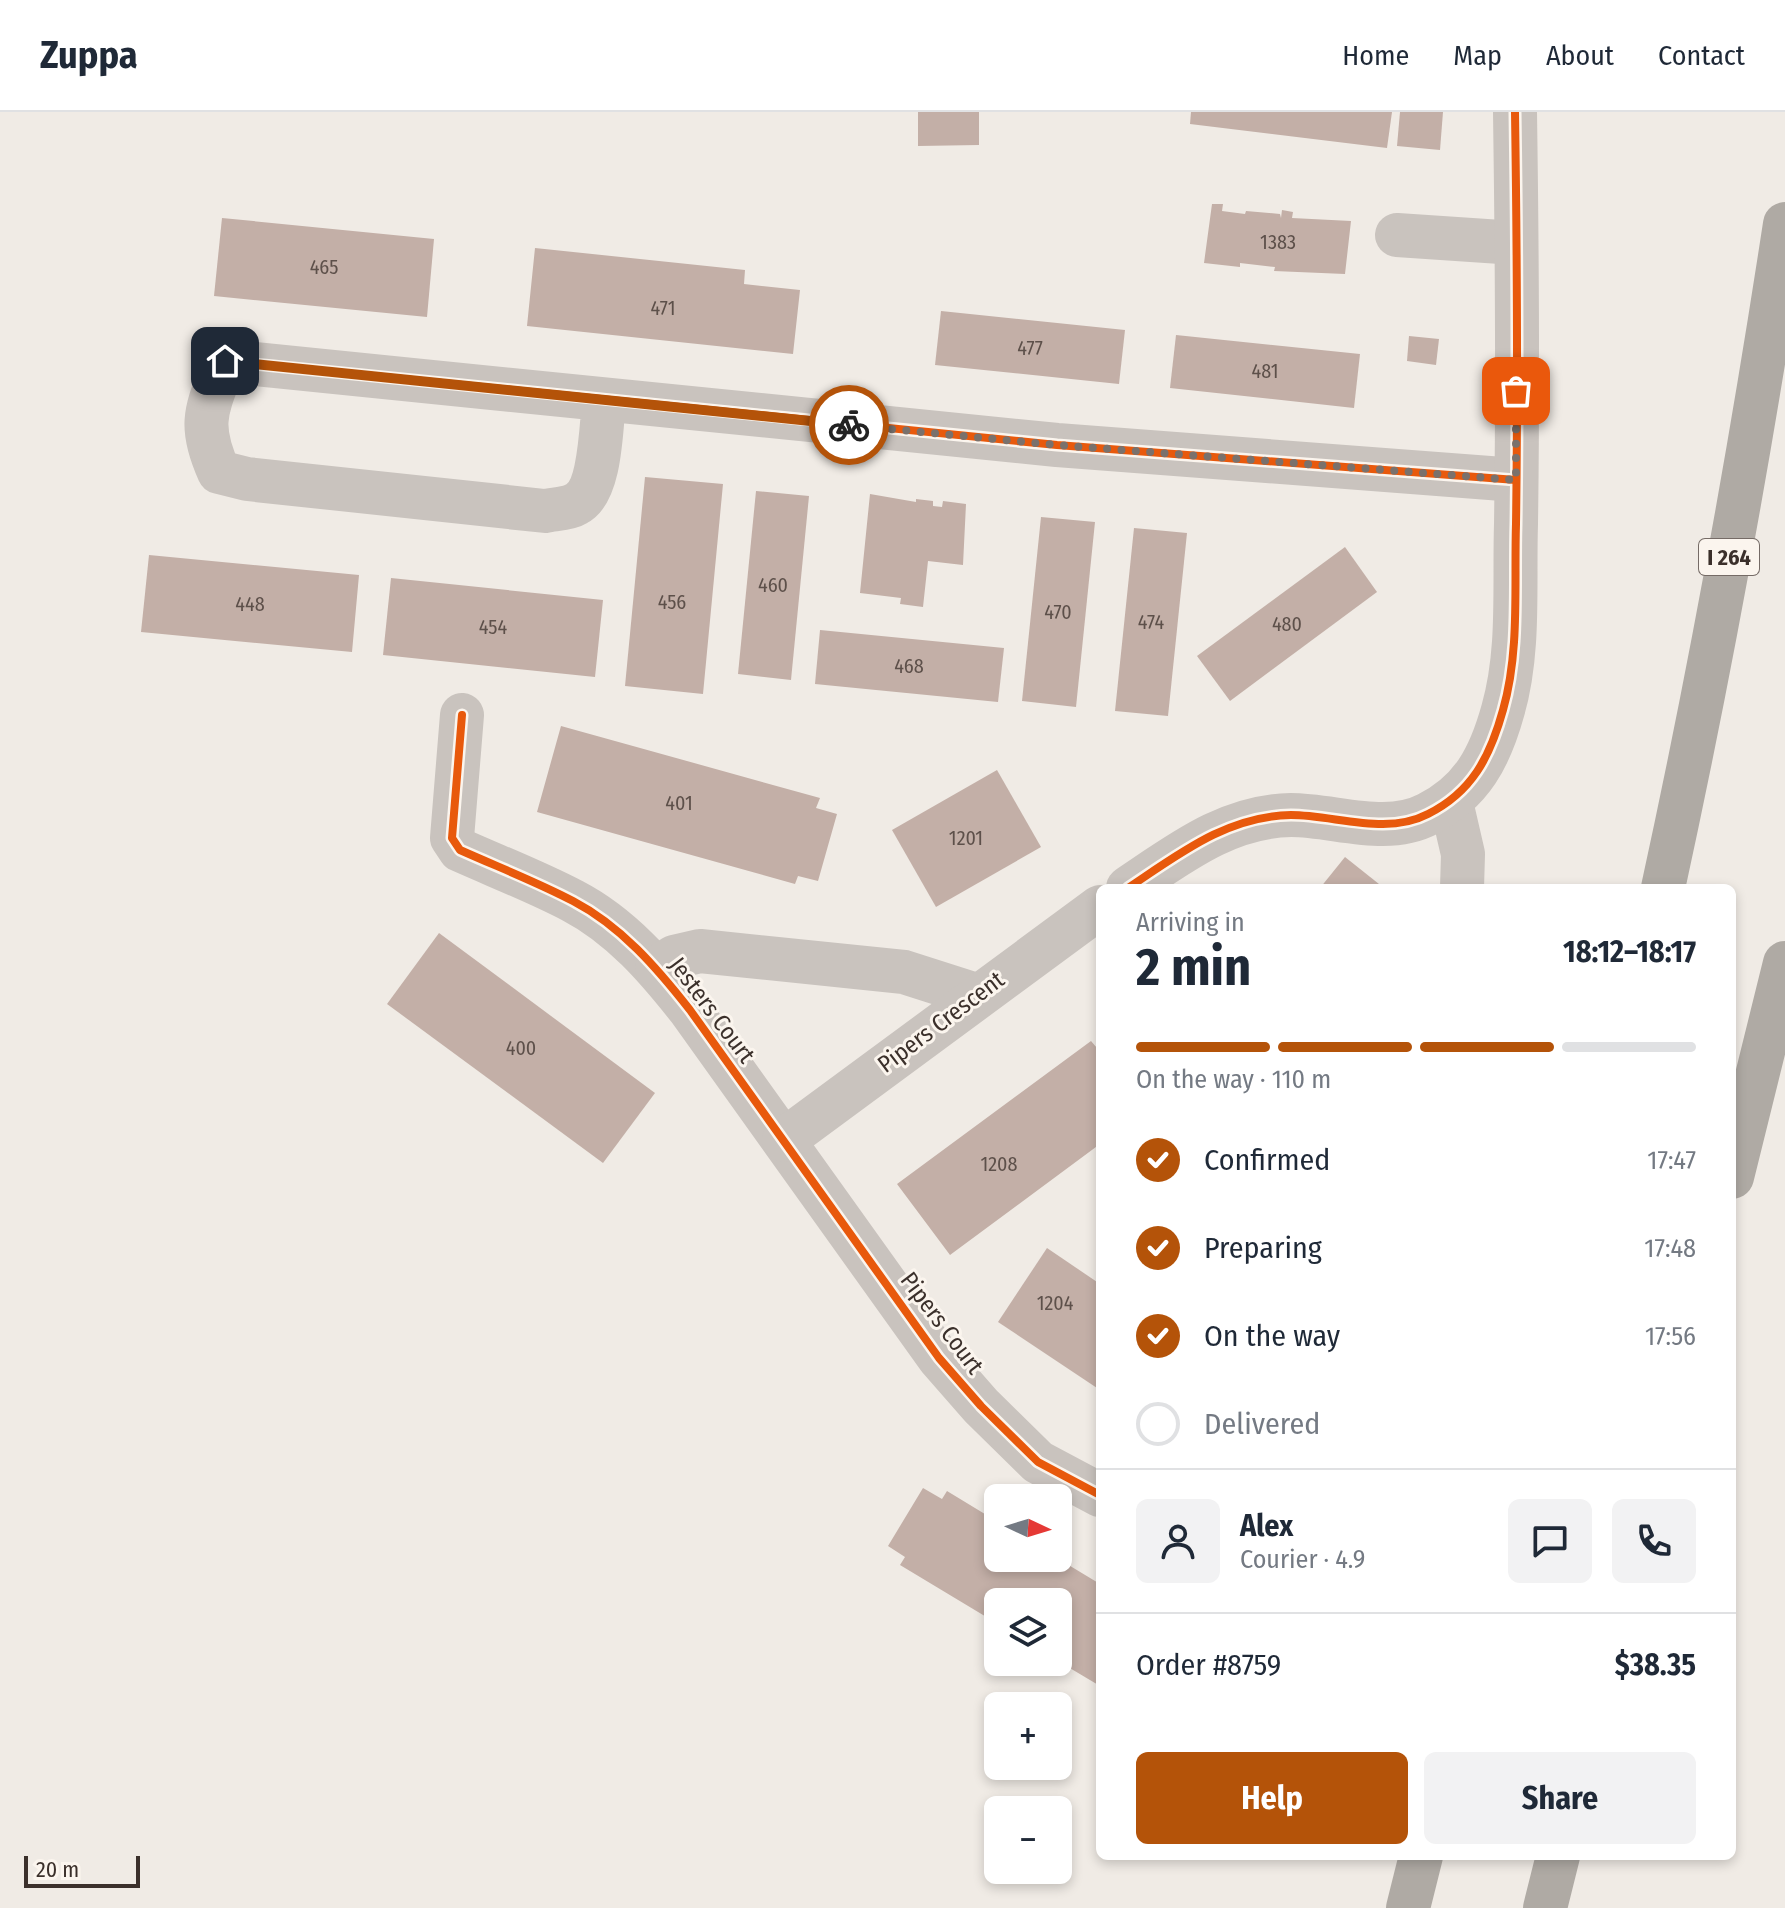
<!DOCTYPE html>
<meta charset="utf-8">
<style>
:root{--surface:#fff;--page:#f2f2f3;--text:#1f2937;--muted:#747a83;--line:#e0e1e3;--accent:#b45309}
body{margin:0;font-family:"Fira Sans Condensed",sans-serif;background:var(--page);color:var(--text);height:100vh;display:flex;flex-direction:column;font-size:30px;white-space:nowrap}
*{box-sizing:border-box;margin:0}
p{font-size:26px;color:var(--muted)}
.icon{flex:none;width:44px;height:44px;fill:none;stroke:currentColor;stroke-width:2;stroke-linecap:round;stroke-linejoin:round}
.map{position:relative;flex:1;overflow:hidden}
.drawer{position:absolute;left:1096px;top:772px;width:640px;height:976px;display:flex;flex-direction:column;background:var(--surface);border-radius:12px;box-shadow:0 4px 12px #0003}
.drawer>*{flex:none}
.needle{width:52px;rotate:94deg}
.tools{position:absolute;left:984px;top:1372px;display:grid;gap:16px}
.tools a{display:grid;place-items:center;width:88px;height:88px;border-radius:12px;background:var(--surface);box-shadow:0 4px 12px #0003;font-size:40px}
.scale{position:absolute;left:24px;bottom:20px;width:116px;box-sizing:border-box;padding-left:8px;border:4px solid #3b302b;border-top:0;font-size:22px;line-height:28px;white-space:nowrap;color:#3b302b;-webkit-text-stroke:6px #fbf5ee;paint-order:stroke}
.pin{position:absolute;display:grid;place-items:center;width:68px;height:68px;color:#fff;margin:-34px;border-radius:16px;box-shadow:0 4px 12px #0006}
.courier{position:absolute;display:grid;place-items:center;width:80px;height:80px;margin:-40px;border:6px solid #b45309;border-radius:50%;background:#fff;color:#222;box-shadow:0 2px 10px #0007}
.summary em{font-style:normal;font-weight:700}
.summary div{display:flex;flex-direction:column-reverse}
.summary{display:flex;align-items:center;justify-content:space-between;height:136px;padding:0 40px}
h1{font-size:52px;font-weight:700;line-height:60px}
.bar{display:grid;grid-template-columns:repeat(4,1fr);gap:12px 8px;align-content:center;height:96px;padding:0 40px}
.bar i{height:10px;border-radius:6px;background:var(--line)}
.bar .active{background:var(--accent)}
.bar p{grid-column:span 4}
.line{display:flex;align-items:center;gap:20px;padding:0 40px;border-top:2px solid var(--line)}
.line div{flex:1}
.round{display:grid;place-items:center;flex:none;width:84px;height:84px;border-radius:12px;background:var(--page)}
ol{padding:0 40px;list-style:none}
li{display:flex;align-items:center;gap:24px;height:88px}
li p{margin-inline-start:auto}
li .icon{padding:8px;border-radius:50%;background:var(--accent);color:#fff;stroke-width:4}
li:last-child{color:var(--muted)}
li i{width:44px;height:44px;border:4px solid var(--line);border-radius:50%}
.action{display:flex;gap:16px;margin-top:auto;padding:16px 40px}
.action a{flex:1;height:92px;border-radius:12px;background:var(--accent);color:#fff;font-size:32px;font-weight:700;line-height:92px;text-align:center}
.action a+a{background:var(--page);color:var(--text)}
header{display:flex;align-items:center;gap:48px;box-sizing:border-box;height:112px;padding:0 40px;background:var(--surface);border-bottom:2px solid var(--line)}
header strong{font-size:38px}
nav{display:flex;gap:44px;margin-inline-start:auto;font-size:28px}
.map>svg:first-child{display:block}
.building{fill:#c3afa7}
.lines{fill:none;stroke-linecap:round;stroke-linejoin:round}
.minor{stroke:#c9c3be;stroke-width:44}
.highway{stroke:#afaaa4;stroke-width:44}
.cycleway-casing{stroke:#fbf5ee;stroke-width:13}
.cycleway{stroke:#e8590c;stroke-width:8}
.done{stroke:#7a716c;stroke-width:8;stroke-dasharray:0 14.4}
.route{stroke:#b45309;stroke-width:10}
.labels{text-anchor:middle;stroke-width:6;stroke-linejoin:round;paint-order:stroke}
.number-label{font-size:20px;fill:#5d504a}
.shield{fill:#fbf5ee;stroke:#756b66;stroke-width:2}
.shield-label{font-size:22px;font-weight:bold;fill:#3b302b}
.street-label{font-size:24px;fill:#3b302b;stroke:#fbf5ee}
</style>
<header>
<strong>Zuppa</strong>
<nav><a>Home</a><a>Map</a><a>About</a><a>Contact</a></nav>
</header>
<div class="map">
<svg width="1785" height="1796" viewBox="0 0 1785 1796">
<rect width="100%" height="100%" fill="#f0ebe5"/>
<!-- building -->
<g class="building">
<polygon points="918,0 979,0 979,33 918,34"/>
<polygon points="1191,0 1392,0 1387,36 1190,12"/>
<polygon points="1400,0 1443,0 1440,38 1397,34"/>
<polygon points="1212,92 1223,92 1222,99 1245,102 1246,99 1280,102 1281,106 1282,98 1293,100 1292,106 1351,109 1345,162 1274,159 1275,155 1240,151 1240,155 1204,151"/>
<polygon points="222,106 434,127 427,205 214,184"/>
<polygon points="535,136 745,158 744,172 800,178 793,242 527,214"/>
<polygon points="941,199 1125,218 1119,272 935,253"/>
<polygon points="1176,223 1360,242 1354,296 1170,276"/>
<polygon points="1409,224 1439,227 1436,253 1407,249"/>
<polygon points="645,365 723,372 703,582 625,574"/>
<polygon points="756,379 809,384 791,568 738,562"/>
<polygon points="870,382 916,390 916,387 933,389 933,394 942,395 943,389 966,392 963,453 928,449 923,495 900,492 901,486 860,481"/>
<polygon points="1041,405 1095,410 1076,595 1022,589"/>
<polygon points="1134,416 1187,421 1168,604 1115,599"/>
<polygon points="1345,435 1377,480 1230,589 1197,544"/>
<polygon points="149,443 359,463 352,540 141,520"/>
<polygon points="391,466 603,488 595,565 383,543"/>
<polygon points="820,518 1004,536 998,590 815,572"/>
<polygon points="561,614 820,686 816,696 837,702 818,769 798,764 795,772 537,700"/>
<polygon points="997,658 1041,735 936,795 892,718"/>
<polygon points="1345,745 1384,776 1320,776"/>
<polygon points="439,821 655,981 603,1051 387,892"/>
<polygon points="1091,929 1097,936 1100,934 1100,1032 950,1143 897,1072"/>
<polygon points="1047,1136 1100,1172 1100,1278 998,1210"/>
<polygon points="923,1376 942,1387 947,1379 998,1410 998,1446 1057,1446 1100,1472 1100,1574 1058,1549 1058,1490 998,1490 998,1512 900,1453 905,1445 888,1434"/>
</g>
<g class="lines">
<!-- minor -->
<g class="minor">
<polyline points="1397,123 1516,131"/>
<path d="M604 289C601 314 601 380 576 392 568 397 554 397 545 399L247 367 219 360C197 311 207 297 225 249L1057 333 1516 368"/>
<path d="M462 603 452 726 460 738C498 755 537 770 573 789 621 814 657 856 690 898L939 1246 981 1294 1038 1350 1100 1383"/>
<polyline points="1451,690 1463,742 1462,776"/>
<path d="M1128 776C1179 742 1227 704 1291 703 1335 703 1386 724 1428 702 1472 680 1490 645 1503 598 1520 539 1514 473 1516 412 1518 275 1517 137 1515 0"/>
<polyline points="657,856 674,845 700,839 904,860 976,883"/>
<polyline points="784,1028 1100,795"/>
</g>
<!-- highway -->
<g class="highway">
<path d="M1663 776C1711 556 1751 335 1785 112"/>
<polyline points="1732,1065 1785,851"/>
<polyline points="1408,1796 1421,1744"/>
<polyline points="1545,1796 1558,1744"/>
</g>
<defs>
<g id="cycleway">
<polyline points="225,249 1057,333 1516,368"/>
<path d="M462 603 452 726 460 738C498 755 537 770 573 789 621 814 657 856 690 898L939 1246 981 1294 1038 1350 1100 1383"/>
<path d="M1128 776C1179 742 1227 704 1291 703 1335 703 1386 724 1428 702 1472 680 1490 645 1503 598 1520 539 1514 473 1516 412 1518 275 1517 137 1515 0"/>
</g>
</defs>
<!-- cycleway casing -->
<use href="#cycleway" class="cycleway-casing"/>
<!-- cycleway -->
<use href="#cycleway" class="cycleway"/>
</g>
<g class="lines">
<!-- done -->
<polyline class="done" points="849,313 1057,333 1516,368 1516,279"/>
<!-- route -->
<polyline class="route" points="225,249 849,313"/>
</g>
<g class="labels">
<!-- number labels -->
<g class="number-label">
<text x="1278" y="137">1383</text>
<text x="324" y="162">465</text>
<text x="663" y="203">471</text>
<text x="1030" y="243">477</text>
<text x="1265" y="266">481</text>
<text x="773" y="480">460</text>
<text x="672" y="497">456</text>
<text x="250" y="499">448</text>
<text x="1058" y="507">470</text>
<text x="1151" y="517">474</text>
<text x="1287" y="519">480</text>
<text x="493" y="522">454</text>
<text x="909" y="561">468</text>
<text x="679" y="698">401</text>
<text x="966" y="733">1201</text>
<text x="521" y="943">400</text>
<text x="999" y="1059">1208</text>
<text x="1055" y="1198">1204</text>
</g>
<!-- shield labels -->
<rect class="shield" x="1699" y="427" width="60" height="36" rx="6"/>
<g class="shield-label">
<text x="1729" y="453">I 264</text>
</g>
<!-- street labels -->
<g class="street-label">
<text transform="translate(712 898) rotate(53)" y="8">Jesters Court</text>
<text transform="translate(941 910) rotate(-37)" y="8">Pipers Crescent</text>
<text transform="translate(942 1211) rotate(53)" y="8">Pipers Court</text>
</g>
</g>
</svg>
<div class="tools">
<a><svg class="needle" viewBox="-14 -14 28 28"><path d="M0-13l5 13h-10z" fill="#e53935"/><path d="M0 13l5-13h-10z" fill="#747a83"/></svg></a>
<a><svg class="icon" aria-label="layers" viewBox="0 0 24 24"><path d="M12 4l9 5-9 5-9-5zM3 14l9 5 9-5"/></svg></a>
<a>+</a>
<a>−</a>
</div>
<div class="scale">20 m</div>
<div class="pin" style="left:1516px;top:279px;background:#ea580c"><svg class="icon" aria-label="bag" viewBox="0 0 24 24"><path d="M5 8h14l-1 12H6zM9 8a3 3 0 0 1 6 0"/></svg></div>
<div class="pin" style="left:225px;top:249px;background:#1f2937"><svg class="icon" aria-label="home" viewBox="0 0 24 24"><path d="M3 11l9-7 9 7M6 9v11h12V9"/></svg></div>
<div class="courier" style="left:849px;top:313px"><svg class="icon" aria-label="bike" viewBox="0 0 24 24"><circle cx="6" cy="16" r="4"/><circle cx="18" cy="16" r="4"/><path d="M6 16l4-8h5l3 8M10 8l3 8H6M13 5h3"/></svg></div>
<section class="drawer">
<div class="summary"><div><h1>2 min</h1><p>Arriving in</p></div><em>18:12–18:17</em></div>
<div class="bar"><i class="active"></i><i class="active"></i><i class="active"></i><i></i><p>On the way · 110 m</p></div>
<ol>
<li><svg class="icon" aria-label="check" viewBox="0 0 24 24"><path d="M5 12l5 5 9-10"/></svg>Confirmed<p>17:47</p></li>
<li><svg class="icon" aria-label="check" viewBox="0 0 24 24"><path d="M5 12l5 5 9-10"/></svg>Preparing<p>17:48</p></li>
<li><svg class="icon" aria-label="check" viewBox="0 0 24 24"><path d="M5 12l5 5 9-10"/></svg>On the way<p>17:56</p></li>
<li><i></i>Delivered</li>
</ol>
<div class="line" style="height:144px"><a class="round"><svg class="icon" aria-label="person" viewBox="0 0 24 24"><circle cx="12" cy="8" r="4"/><path d="M4 21q1-7 8-7t8 7"/></svg></a><div><b>Alex</b><p>Courier · 4.9</p></div><a class="round"><svg class="icon" aria-label="chat" viewBox="0 0 24 24"><path d="M4 5h16v11H9l-5 4z"/></svg></a><a class="round"><svg class="icon" aria-label="phone" viewBox="0 0 24 24"><path d="M5 4h4l2 5-3 2q2 4 5 5l2-3 5 2v4C11 20 4 13 5 4z"/></svg></a></div>
<div class="line" style="height:104px"><div>Order #8759</div><b>$38.35</b></div>
<div class="action"><a>Help</a><a>Share</a></div>
</section>
</div>
